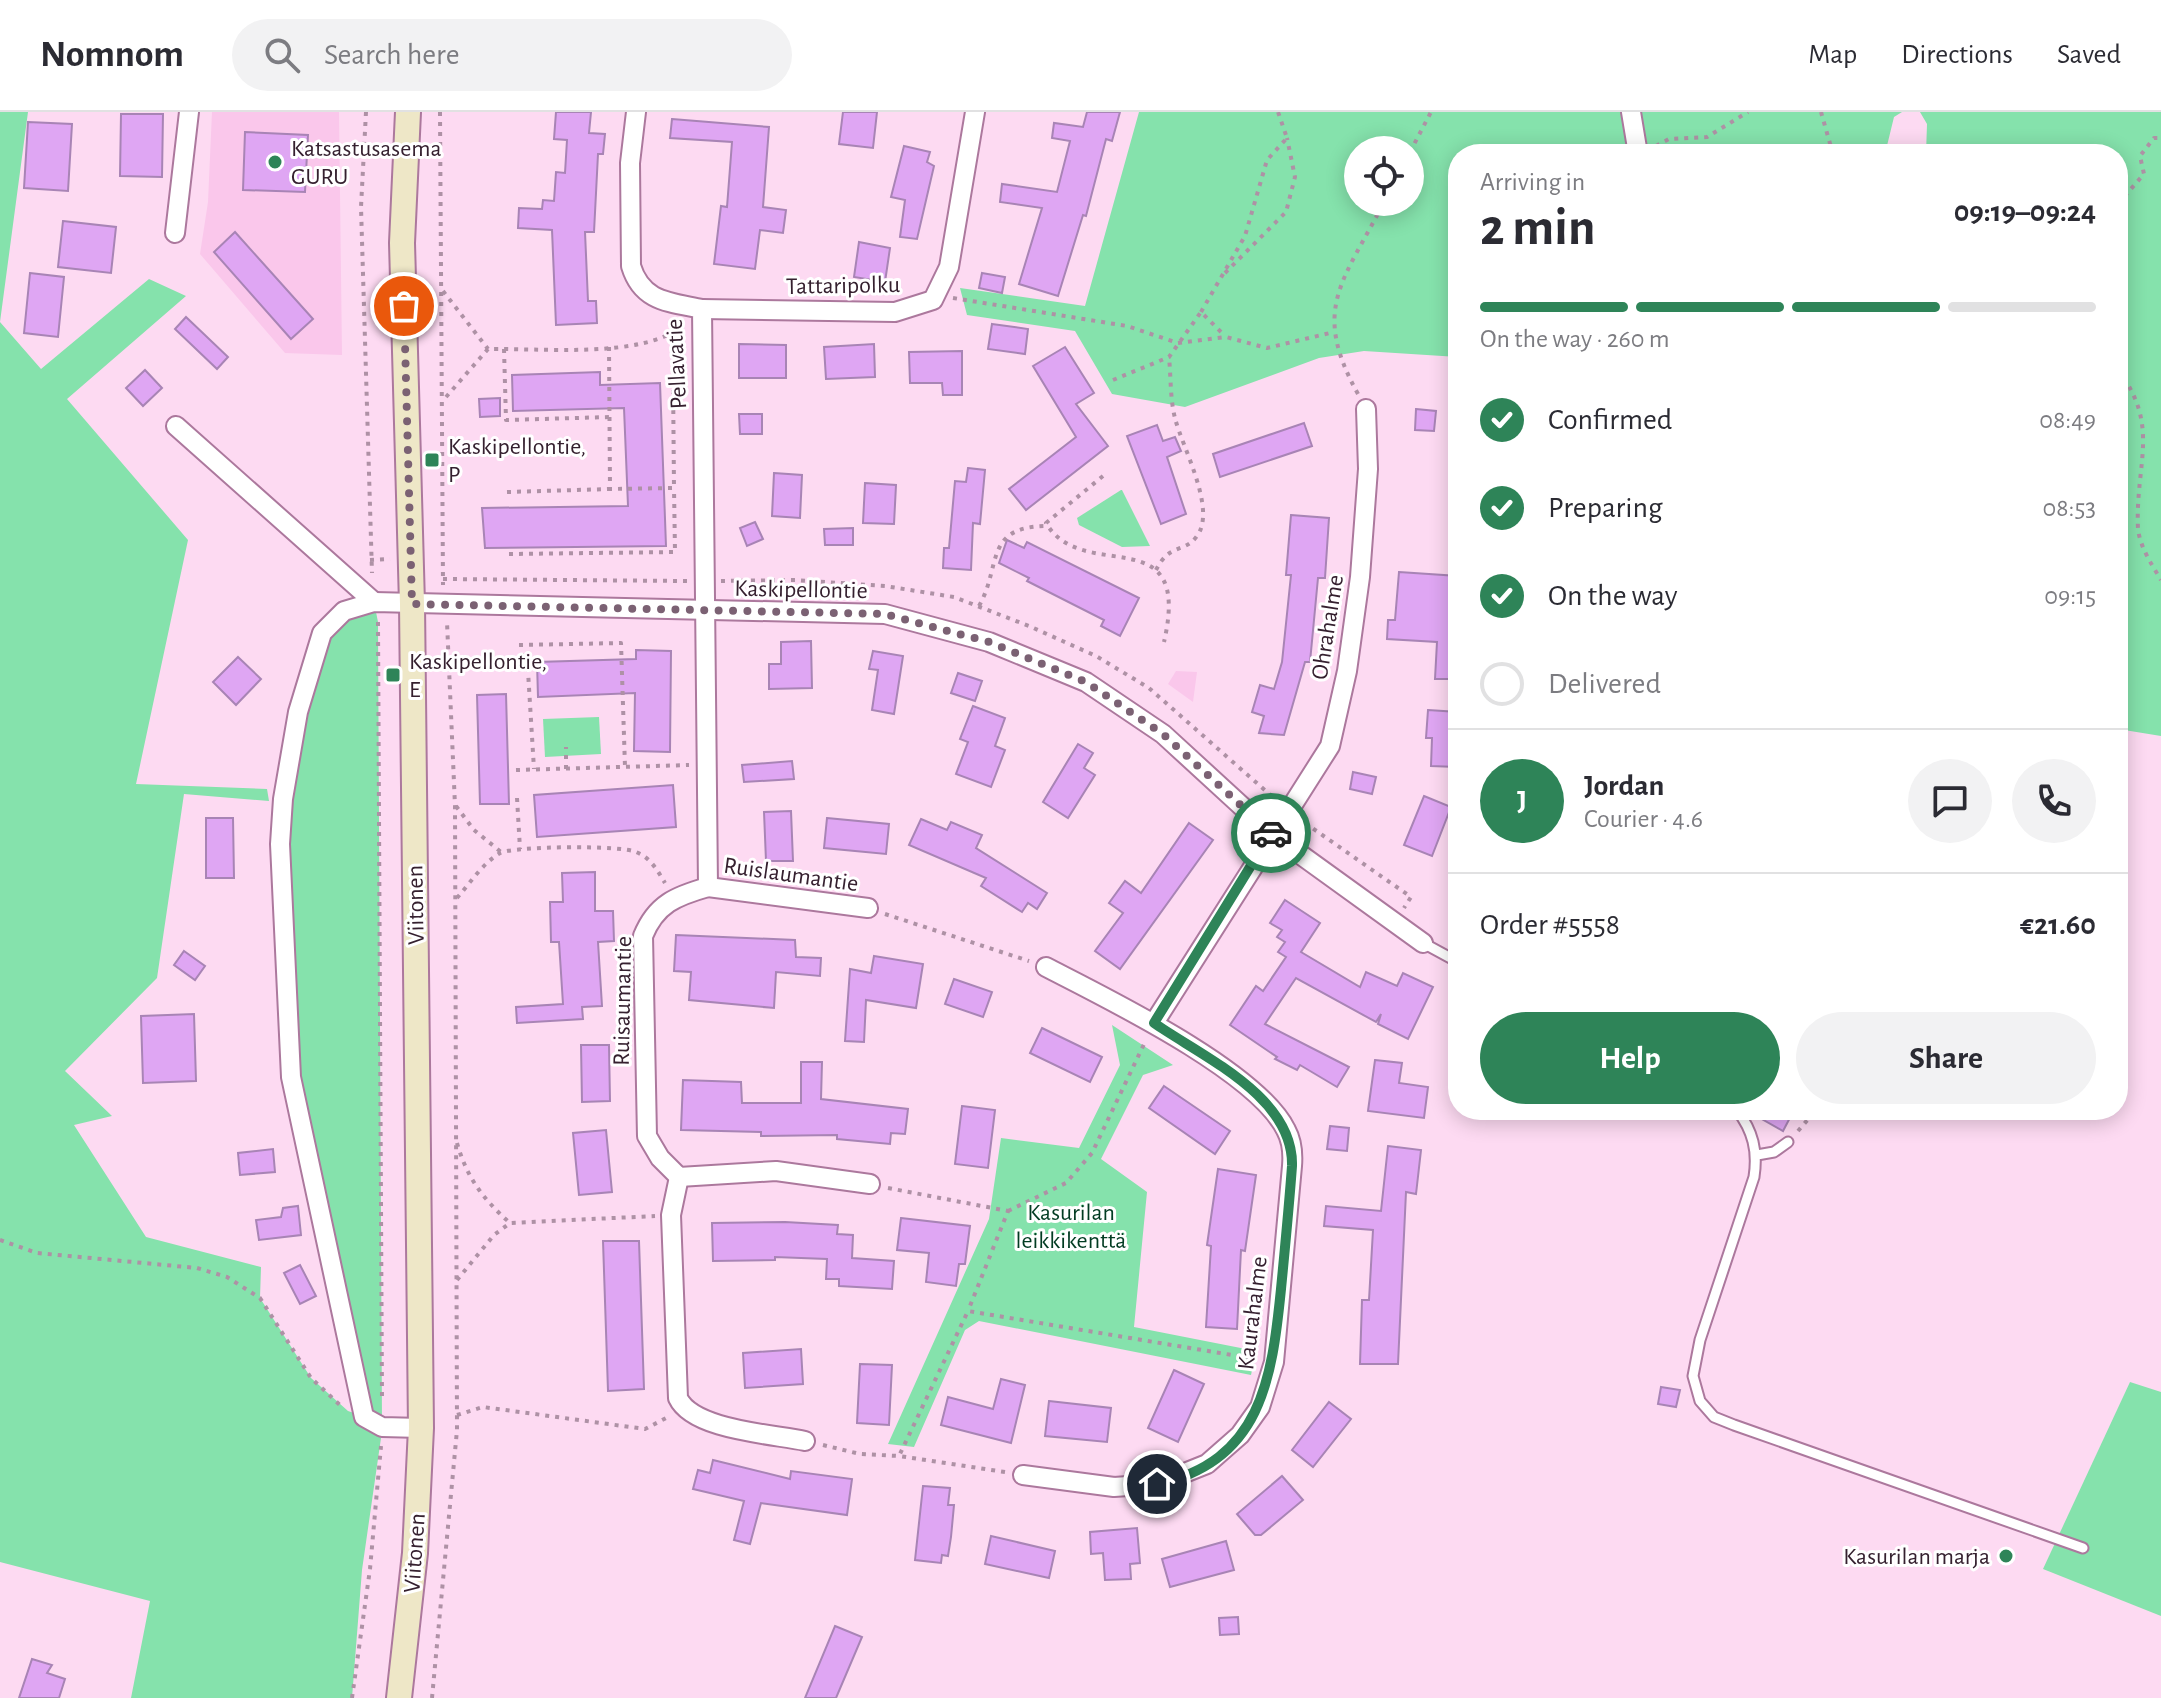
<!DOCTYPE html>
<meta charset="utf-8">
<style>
:root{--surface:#fff;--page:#f2f2f3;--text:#2b2b33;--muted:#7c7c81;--line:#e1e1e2;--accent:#2e8458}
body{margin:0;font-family:"Alegreya Sans",sans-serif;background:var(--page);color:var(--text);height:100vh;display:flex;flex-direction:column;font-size:30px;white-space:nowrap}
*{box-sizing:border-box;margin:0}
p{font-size:26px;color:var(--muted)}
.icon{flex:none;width:44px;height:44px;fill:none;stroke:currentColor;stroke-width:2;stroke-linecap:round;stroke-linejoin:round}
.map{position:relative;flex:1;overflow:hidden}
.drawer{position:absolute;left:1448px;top:32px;width:680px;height:976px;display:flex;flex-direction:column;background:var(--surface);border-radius:32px;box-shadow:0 4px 20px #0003}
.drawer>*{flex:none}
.tools{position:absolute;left:1344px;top:24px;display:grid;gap:16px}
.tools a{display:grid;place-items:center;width:80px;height:80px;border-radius:50%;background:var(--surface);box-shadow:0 4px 20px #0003;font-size:40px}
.pin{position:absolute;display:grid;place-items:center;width:68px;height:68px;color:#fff;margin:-34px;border:4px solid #fff;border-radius:50%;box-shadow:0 2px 8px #0007}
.courier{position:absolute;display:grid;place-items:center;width:80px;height:80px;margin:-40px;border:6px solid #2e8458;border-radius:50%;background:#fff;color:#222;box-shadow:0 2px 10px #0007}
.head em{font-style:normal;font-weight:700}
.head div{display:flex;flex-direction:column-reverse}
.head{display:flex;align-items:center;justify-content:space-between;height:136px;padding:0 32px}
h1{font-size:52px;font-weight:700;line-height:60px}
.bar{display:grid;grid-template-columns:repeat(4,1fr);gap:12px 8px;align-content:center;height:96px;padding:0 32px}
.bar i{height:10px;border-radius:6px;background:var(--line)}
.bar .selected{background:var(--accent)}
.bar p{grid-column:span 4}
.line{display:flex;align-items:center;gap:20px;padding:0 32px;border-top:2px solid var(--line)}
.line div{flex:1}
.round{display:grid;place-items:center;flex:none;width:84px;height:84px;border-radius:42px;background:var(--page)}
ol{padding:0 32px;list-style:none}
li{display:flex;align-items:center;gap:24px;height:88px}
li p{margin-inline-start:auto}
li .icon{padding:8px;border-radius:50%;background:var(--accent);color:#fff;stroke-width:4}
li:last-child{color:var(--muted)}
li i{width:44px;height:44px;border:4px solid var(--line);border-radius:50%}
.button{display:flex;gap:16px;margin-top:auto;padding:16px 32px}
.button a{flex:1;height:92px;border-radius:48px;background:var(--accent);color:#fff;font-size:32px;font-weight:700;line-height:92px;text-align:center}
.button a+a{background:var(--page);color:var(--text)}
header{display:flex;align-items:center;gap:48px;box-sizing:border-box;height:112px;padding:0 40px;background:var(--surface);border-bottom:2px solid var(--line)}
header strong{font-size:38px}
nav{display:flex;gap:44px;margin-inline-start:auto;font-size:28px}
.search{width:560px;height:72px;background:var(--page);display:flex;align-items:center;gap:20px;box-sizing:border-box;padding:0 28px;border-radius:44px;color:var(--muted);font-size:30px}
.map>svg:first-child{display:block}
.built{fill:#fac7eb}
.green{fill:#85e2ac;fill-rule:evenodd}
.building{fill:#dfa6f3;stroke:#a884b5;stroke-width:2}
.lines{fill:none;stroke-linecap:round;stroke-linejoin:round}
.service-casing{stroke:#ac789d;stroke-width:13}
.minor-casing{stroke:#ac789d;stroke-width:22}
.secondary-casing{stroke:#ac789d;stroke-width:28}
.path{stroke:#ae91a5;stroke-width:4;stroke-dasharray:4 6;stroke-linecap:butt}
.service{stroke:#fff;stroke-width:9}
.minor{stroke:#fff;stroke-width:18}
.secondary{stroke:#eee7c7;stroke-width:24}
.done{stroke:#7b6173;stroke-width:8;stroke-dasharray:0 14.4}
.route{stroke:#2e8458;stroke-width:10}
.poi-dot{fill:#2e8458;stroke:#fff;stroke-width:3}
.labels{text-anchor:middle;stroke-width:6;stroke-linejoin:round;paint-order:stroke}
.poi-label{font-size:24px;fill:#35202f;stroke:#fff;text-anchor:start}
.street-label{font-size:24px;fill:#35202f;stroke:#fff}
.park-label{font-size:24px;fill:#023c22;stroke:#fff}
</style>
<header>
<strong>Nomnom</strong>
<div class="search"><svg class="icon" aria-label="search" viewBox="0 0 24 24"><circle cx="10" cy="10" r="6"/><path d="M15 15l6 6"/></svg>Search here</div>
<nav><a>Map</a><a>Directions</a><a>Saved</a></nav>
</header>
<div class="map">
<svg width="2161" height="1586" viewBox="0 0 2161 1586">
<rect width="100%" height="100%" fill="#fddaf2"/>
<!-- built -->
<g class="built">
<polygon points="212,0 339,0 342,243 285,241 200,142 208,90"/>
<polygon points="1176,559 1197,560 1193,590 1168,572"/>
</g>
<!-- green -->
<g class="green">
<polygon points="0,0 28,0 0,210 41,257 149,167 186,184 67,287 188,428 136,672 267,677 269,689 184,682 157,866 65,959 112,1004 74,1013 146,1125 261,1155 260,1186 311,1266 348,1299 363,1304 291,965 280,732 322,521 374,490 378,510 382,1315 372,1312 381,1326 362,1458 352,1586 131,1586 150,1489 0,1450"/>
<path d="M1139 0H1902L1894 5 1885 42H1458V245L1364 239 1319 246 1185 295 1112 282 1075 219 967 203 960 176 1085 194ZM1358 38H1410V90H1358Z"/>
<polygon points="1920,0 2161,0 2161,624 2118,617 2118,42 1926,42 1927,12"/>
<polygon points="1121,378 1122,378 1150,434 1122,435 1079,413 1077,406"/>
<polygon points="599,605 601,642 545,645 543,607"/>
<polygon points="1112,913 1173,953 1143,963 1101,1047 1147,1080 1134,1215 1256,1239 1251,1263 979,1209 965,1218 914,1335 888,1332 989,1107 1001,1026 1079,1036 1120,953"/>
<polygon points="2130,1270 2161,1280 2161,1504 2043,1457"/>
</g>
<!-- building -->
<g class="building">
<polygon points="556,0 591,0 589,21 605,22 603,42 598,42 594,120 585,120 588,189 596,189 597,211 556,213 552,118 518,116 519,96 542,97 543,88 554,89 556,60 565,61 567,28 554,27"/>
<polygon points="843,0 877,0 873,36 839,32"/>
<polygon points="1087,0 1120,0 1112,29 1106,27 1086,104 1083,103 1058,184 1019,172 1042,96 1000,90 1002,72 1057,80 1070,29 1052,26 1054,11 1083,15"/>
<polygon points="121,2 163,2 162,65 120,64"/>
<polygon points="672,7 769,15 763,95 786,98 783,121 760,118 755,157 714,152 721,94 727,95 732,30 670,26"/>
<polygon points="28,10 72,12 68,79 24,76"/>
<polygon points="245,20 308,23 305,80 243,78"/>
<polygon points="904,34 930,40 927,50 934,54 917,127 900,125 905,88 891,85"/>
<polygon points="63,109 116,115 111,161 58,155"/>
<polygon points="235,120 313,207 291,227 214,140"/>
<polygon points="859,130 890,136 885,170 854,165"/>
<polygon points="30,161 64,165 58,225 24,221"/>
<polygon points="982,161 1005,165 1002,181 979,176"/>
<polygon points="186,205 228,245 217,257 175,217"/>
<polygon points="992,212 1028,217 1025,242 988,237"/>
<polygon points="739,232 786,233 786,266 739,266"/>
<polygon points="874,232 875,265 826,267 824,235"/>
<polygon points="1065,235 1094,281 1076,292 1108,334 1026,398 1009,377 1076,325 1033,254"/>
<polygon points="962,239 962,283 943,283 942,271 910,271 909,240"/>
<polygon points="145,258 162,276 143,294 126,276"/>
<polygon points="600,260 600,273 660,271 666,434 485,436 482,396 628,394 624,296 513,299 512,263"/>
<polygon points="500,286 500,304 480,305 479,287"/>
<polygon points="1416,297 1436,299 1434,319 1415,318"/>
<polygon points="739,302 762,302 762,322 740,322"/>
<polygon points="1304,311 1312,334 1220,365 1213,342"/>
<polygon points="1157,313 1163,329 1175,325 1181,339 1167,345 1186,402 1161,412 1127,324"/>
<polygon points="968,356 985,358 980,412 973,411 971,458 943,456 944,436 949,436 955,369 966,370"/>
<polygon points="774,361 802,363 800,406 772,404"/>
<polygon points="865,371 896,373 894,412 863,411"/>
<polygon points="1291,403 1329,406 1325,466 1318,466 1310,550 1305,550 1284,623 1259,621 1264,604 1252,600 1260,573 1274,577 1282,550 1291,463 1286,463"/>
<polygon points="755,410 763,427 747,434 740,416"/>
<polygon points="853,416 853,433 825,433 824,417"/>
<polygon points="1007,428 1024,436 1027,430 1139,486 1120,524 1101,514 1104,508 1027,469 1029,466 999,451"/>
<polygon points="1399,460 1458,464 1458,567 1435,567 1437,530 1387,527 1388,508 1395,508"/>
<polygon points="811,529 812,576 769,577 769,552 781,552 781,530"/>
<polygon points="636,538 671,539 670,640 634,639 635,581 538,585 537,550 636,547"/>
<polygon points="873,539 903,544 894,602 872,598 878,558 869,557"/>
<polygon points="238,545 261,567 236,593 213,570"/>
<polygon points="958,561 982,569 975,589 951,581"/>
<polygon points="506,582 509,692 480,692 477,583"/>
<polygon points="973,594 1005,606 995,634 1005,638 991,675 956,662 968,630 960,627"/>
<polygon points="1428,598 1458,600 1457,655 1431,654 1432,626 1426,626"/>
<polygon points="1078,632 1093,641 1084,656 1095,663 1068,706 1043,690"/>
<polygon points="792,649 794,667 744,670 742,653"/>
<polygon points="1353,660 1376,665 1372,682 1350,677"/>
<polygon points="673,673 676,715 537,725 534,683"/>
<polygon points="1424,684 1451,695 1432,744 1404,733"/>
<polygon points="791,699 793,749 766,749 764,700"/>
<polygon points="206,706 233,706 234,766 206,766"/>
<polygon points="827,706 889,712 886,742 824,736"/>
<polygon points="921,707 947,718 951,710 982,723 976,736 1047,781 1037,797 1028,791 1022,800 981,774 986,766 909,733"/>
<polygon points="1189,711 1213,728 1120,857 1095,839 1123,801 1109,791 1125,769 1141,781"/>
<polygon points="595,760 595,799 613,799 614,829 598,830 602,894 582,895 583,907 517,911 516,895 563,892 559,830 551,830 550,790 563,790 562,761"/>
<polygon points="1285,788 1320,811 1301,840 1360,875 1366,860 1397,874 1403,861 1433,875 1408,927 1378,912 1381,902 1376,910 1296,866 1265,912 1349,955 1337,975 1300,953 1297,958 1275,947 1277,945 1230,913 1256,874 1263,879 1286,845 1278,840 1285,830 1277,825 1282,818 1270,811"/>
<polygon points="676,823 795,828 796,845 821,846 820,864 776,860 774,896 689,888 691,860 674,859"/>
<polygon points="184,839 205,854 195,868 174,853"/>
<polygon points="874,844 923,852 916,896 866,888 864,930 845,929 850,857 871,861"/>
<polygon points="954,867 992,880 983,905 945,892"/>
<polygon points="194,902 196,969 143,971 141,904"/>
<polygon points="1042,916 1102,945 1090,970 1030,941"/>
<polygon points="581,933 609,933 610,989 582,990"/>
<polygon points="1375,948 1402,951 1399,971 1428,975 1424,1006 1368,999"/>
<polygon points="801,950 822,950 821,987 908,997 905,1022 891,1021 890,1032 837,1027 837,1023 761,1024 761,1020 681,1018 683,968 741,970 742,991 801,991"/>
<polygon points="1164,974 1230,1019 1215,1042 1149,996"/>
<polygon points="962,994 995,998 988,1056 955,1052"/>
<polygon points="1746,998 1794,998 1783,1019"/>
<polygon points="1330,1014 1349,1016 1347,1039 1327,1037"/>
<polygon points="606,1018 612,1080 579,1083 573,1021"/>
<polygon points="1388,1034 1421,1038 1416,1082 1406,1080 1398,1252 1360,1252 1362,1188 1369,1188 1373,1118 1324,1114 1326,1094 1381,1099"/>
<polygon points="273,1037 275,1060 240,1063 238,1041"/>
<polygon points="1218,1057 1256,1063 1245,1139 1241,1138 1237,1217 1206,1215 1211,1134 1207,1133"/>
<polygon points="298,1094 301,1123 259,1128 256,1108 281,1105 283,1096"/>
<polygon points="901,1106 970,1114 965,1152 959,1152 956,1174 926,1170 929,1141 897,1138"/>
<polygon points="785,1110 838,1113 837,1122 853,1123 852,1146 894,1149 892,1177 839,1174 839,1167 826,1167 827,1147 775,1145 775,1148 713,1149 712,1111"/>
<polygon points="603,1129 639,1129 644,1277 608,1279"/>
<polygon points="300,1153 316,1184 300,1192 284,1161"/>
<polygon points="801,1237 803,1272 745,1276 743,1241"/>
<polygon points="860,1252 892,1253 889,1313 857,1311"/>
<polygon points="1174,1258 1204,1272 1178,1330 1148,1316"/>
<polygon points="1001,1267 1025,1273 1011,1331 941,1313 948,1285 993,1297"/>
<polygon points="1661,1275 1680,1278 1676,1295 1658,1292"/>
<polygon points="1049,1289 1111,1296 1107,1330 1045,1324"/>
<polygon points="1329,1290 1351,1307 1313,1355 1292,1338"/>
<polygon points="713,1348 790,1367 791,1359 852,1367 847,1403 761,1391 750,1432 734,1428 744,1389 693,1377 698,1358 710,1361"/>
<polygon points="1282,1364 1303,1388 1261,1423 1255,1423 1237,1402"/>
<polygon points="923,1374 950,1376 948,1393 954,1393 951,1425 948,1444 942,1443 941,1451 915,1448"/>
<polygon points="1137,1416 1140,1451 1130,1452 1131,1467 1105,1468 1103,1441 1091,1442 1090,1420"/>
<polygon points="991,1424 1055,1439 1049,1466 985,1452"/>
<polygon points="1226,1429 1234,1458 1170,1475 1162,1447"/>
<polygon points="1238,1505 1239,1522 1220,1523 1219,1506"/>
<polygon points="835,1514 862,1525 836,1586 805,1586"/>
<polygon points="32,1547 52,1553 47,1561 65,1567 59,1586 19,1586"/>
</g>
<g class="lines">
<defs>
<g id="service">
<polyline points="1423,831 1458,850"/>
<path d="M1737 998C1753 1019 1758 1039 1754 1065L1700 1228 1693 1264 1700 1289 1714 1305 1734 1313 2083 1436"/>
<polyline points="1757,1043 1774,1040 1788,1030"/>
</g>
<g id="minor">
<path d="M636 0 630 51 631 154C642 190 669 190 702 197L708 775C676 784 656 792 643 824L647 1024 660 1046 679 1065 776 1059 870 1072"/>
<polyline points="1631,0 1638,42"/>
<polyline points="175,121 189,0"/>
<polyline points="702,197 895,200 933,188 949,155 975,0"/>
<polyline points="176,314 374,490"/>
<polyline points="708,775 868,796"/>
<polyline points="1154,911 1330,634 1347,559 1360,465 1368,357 1366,297"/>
<path d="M679 1065 671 1103 678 1286C693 1318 772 1322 805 1329"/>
<polyline points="421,1316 382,1315 364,1305 291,965 280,732 283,687 298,600 322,521 344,499 374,490 885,502 989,530 1086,570 1163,622 1272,722 1423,831"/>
<path d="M1023 1363 1114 1375 1157 1372 1207 1352 1240 1323 1260 1295 1274 1250 1292 1054C1293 1042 1292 1029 1286 1018 1257 959 1106 886 1046 855"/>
</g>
<polyline id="secondary" points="399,1586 415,1441 421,1316 412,492 402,131 408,0"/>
</defs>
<!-- service casing -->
<use href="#service" class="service-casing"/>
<!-- minor casing -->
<use href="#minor" class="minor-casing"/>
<!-- secondary casing -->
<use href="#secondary" class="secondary-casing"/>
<!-- path -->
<g class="path">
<polyline points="366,0 361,95 372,461"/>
<polyline points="440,0 443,473"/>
<polyline points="1821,0 1833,42"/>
<polyline points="1656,34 1669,27 1707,25 1748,0"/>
<polyline points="1410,40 1431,0"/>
<polyline points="2118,103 2124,85 2144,62 2140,44 2154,26 2161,26"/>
<polyline points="1225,161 1286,100 1295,65 1287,26"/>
<polyline points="443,179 488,237"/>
<polyline points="953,186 1127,214 1178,231 1226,225 1267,236 1334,220"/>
<polyline points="1201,200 1245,124 1267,48 1287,26 1278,0"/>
<polyline points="609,235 610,377 674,376 673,265"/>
<polyline points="504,237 506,308 610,305"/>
<path d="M2118 258C2161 314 2135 351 2138 417 2140 435 2152 453 2161 468"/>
<polyline points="1113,268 1169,245 1201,200 1225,224"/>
<path d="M1358 282C1310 196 1344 169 1384 90"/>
<path d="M446 285 488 237C539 236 643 247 682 214"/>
<path d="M1103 364 1046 411C1083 474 1193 404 1164 530"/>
<polyline points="507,380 610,377"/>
<polyline points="509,442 675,440 674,376"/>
<polyline points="370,448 390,447"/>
<path d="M1156 458C1170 430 1184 442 1197 424 1217 397 1182 335 1175 306 1170 287 1171 265 1169 245"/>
<polyline points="443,467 688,469"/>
<polyline points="721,469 795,468 885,474 954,485 1029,514 1096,544 1149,576 1276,688"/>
<path d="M979 494C1002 454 983 414 1048 414"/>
<polyline points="378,510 382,1289"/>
<polyline points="519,533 621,531 625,655"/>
<polyline points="520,543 527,543 534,657"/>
<polyline points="566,657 566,635"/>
<polyline points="516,658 689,653"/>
<polyline points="517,686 520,737"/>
<polyline points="456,694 474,718 501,740"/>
<polyline points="1305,711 1411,785 1404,796"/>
<path d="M457 786C470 771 483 751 500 741 514 734 621 733 636 740 651 746 657 758 665 771"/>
<polyline points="885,802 1029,849"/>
<polyline points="1798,1019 1816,998"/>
<path d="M457 1031C467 1066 483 1087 510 1111"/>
<polyline points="888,1076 1008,1099 968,1199"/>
<polyline points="1008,1099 1066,1071 1092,1041 1146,928"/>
<polyline points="0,1128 37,1141 197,1156 227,1165 260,1186 311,1266 341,1294"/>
<polyline points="457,1168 494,1123 510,1111 655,1104"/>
<polyline points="457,1303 483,1295 645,1317 670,1304"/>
<polyline points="823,1333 860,1342 899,1344"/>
<polyline points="1005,1360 899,1344 968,1199 1256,1247"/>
<polyline points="352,1586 370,1457 381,1334"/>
<polyline points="432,1586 457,1318 455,694 447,510"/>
</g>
<!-- service -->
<use href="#service" class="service"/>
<!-- minor -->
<use href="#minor" class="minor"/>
<!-- secondary -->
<use href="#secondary" class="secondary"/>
</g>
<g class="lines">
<!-- done -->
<polyline class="done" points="404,194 412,492 885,502 989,530 1086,570 1163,622 1271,721"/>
<!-- route -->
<path class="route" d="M1157 1372C1261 1350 1272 1267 1281 1177 1285 1136 1289 1095 1292 1054 1294 985 1203 945 1154 911L1271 721"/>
</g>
<!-- markers -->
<g class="poi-dot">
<circle cx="275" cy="50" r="8"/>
<rect x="424" y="340" width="16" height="16" rx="4"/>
<rect x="385" y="555" width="16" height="16" rx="4"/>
<circle cx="2006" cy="1444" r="8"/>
</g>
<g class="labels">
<!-- poi labels -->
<g class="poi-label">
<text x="291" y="44">Katsastusasema<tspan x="291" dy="28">GURU</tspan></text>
<text x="448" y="342">Kaskipellontie,<tspan x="448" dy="28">P</tspan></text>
<text x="409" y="557">Kaskipellontie,<tspan x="409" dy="28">E</tspan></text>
<text x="1990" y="1452" text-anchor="end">Kasurilan marja</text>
</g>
<!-- street labels -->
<g class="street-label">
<text transform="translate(843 173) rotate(-1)" y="8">Tattaripolku</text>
<text transform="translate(676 252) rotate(-93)" y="8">Pellavatie</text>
<text transform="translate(801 477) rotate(1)" y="8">Kaskipellontie</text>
<text transform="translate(1327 515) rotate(-81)" y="8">Ohrahalme</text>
<text transform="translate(791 762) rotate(8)" y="8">Ruislaumantie</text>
<text transform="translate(415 793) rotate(-91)" y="8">Viitonen</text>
<text transform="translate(622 889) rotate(-89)" y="8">Ruisaumantie</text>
<text transform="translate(1252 1201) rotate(-83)" y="8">Kaurahalme</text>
<text transform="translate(414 1441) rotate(-86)" y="8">Viitonen</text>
</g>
<!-- park labels -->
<g class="park-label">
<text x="1071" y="1108">Kasurilan<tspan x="1071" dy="28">leikkikenttä</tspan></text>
</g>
</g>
</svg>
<div class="tools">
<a><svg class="icon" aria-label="locate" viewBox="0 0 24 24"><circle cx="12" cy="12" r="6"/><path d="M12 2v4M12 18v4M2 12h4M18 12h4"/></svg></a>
</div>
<div class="pin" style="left:404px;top:194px;background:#ea580c"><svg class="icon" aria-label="bag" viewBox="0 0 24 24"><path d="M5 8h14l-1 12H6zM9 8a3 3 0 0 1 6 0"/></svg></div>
<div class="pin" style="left:1157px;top:1372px;background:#1f2937"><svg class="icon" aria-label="home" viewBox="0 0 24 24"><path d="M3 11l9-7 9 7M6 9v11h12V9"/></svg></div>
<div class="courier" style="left:1271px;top:721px"><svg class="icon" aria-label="car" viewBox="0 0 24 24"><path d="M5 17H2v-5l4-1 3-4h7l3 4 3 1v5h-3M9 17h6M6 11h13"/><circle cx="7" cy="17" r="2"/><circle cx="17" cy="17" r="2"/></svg></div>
<section class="drawer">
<div class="head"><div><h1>2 min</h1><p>Arriving in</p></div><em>09:19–09:24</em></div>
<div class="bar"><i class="selected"></i><i class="selected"></i><i class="selected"></i><i></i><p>On the way · 260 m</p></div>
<ol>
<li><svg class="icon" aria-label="check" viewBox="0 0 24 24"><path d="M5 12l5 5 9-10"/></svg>Confirmed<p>08:49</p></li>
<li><svg class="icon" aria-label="check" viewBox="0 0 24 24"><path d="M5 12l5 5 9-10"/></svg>Preparing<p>08:53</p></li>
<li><svg class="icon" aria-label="check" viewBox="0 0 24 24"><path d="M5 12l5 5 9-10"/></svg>On the way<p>09:15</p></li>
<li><i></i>Delivered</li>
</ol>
<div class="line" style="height:144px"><b class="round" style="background:var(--accent);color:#fff">J</b><div><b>Jordan</b><p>Courier · 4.6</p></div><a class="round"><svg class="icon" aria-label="chat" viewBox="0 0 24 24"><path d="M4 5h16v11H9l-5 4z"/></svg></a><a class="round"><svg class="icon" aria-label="phone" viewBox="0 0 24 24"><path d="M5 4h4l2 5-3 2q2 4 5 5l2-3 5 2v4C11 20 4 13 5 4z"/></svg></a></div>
<div class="line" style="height:104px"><div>Order #5558</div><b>€21.60</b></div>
<div class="button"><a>Help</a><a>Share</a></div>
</section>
</div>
